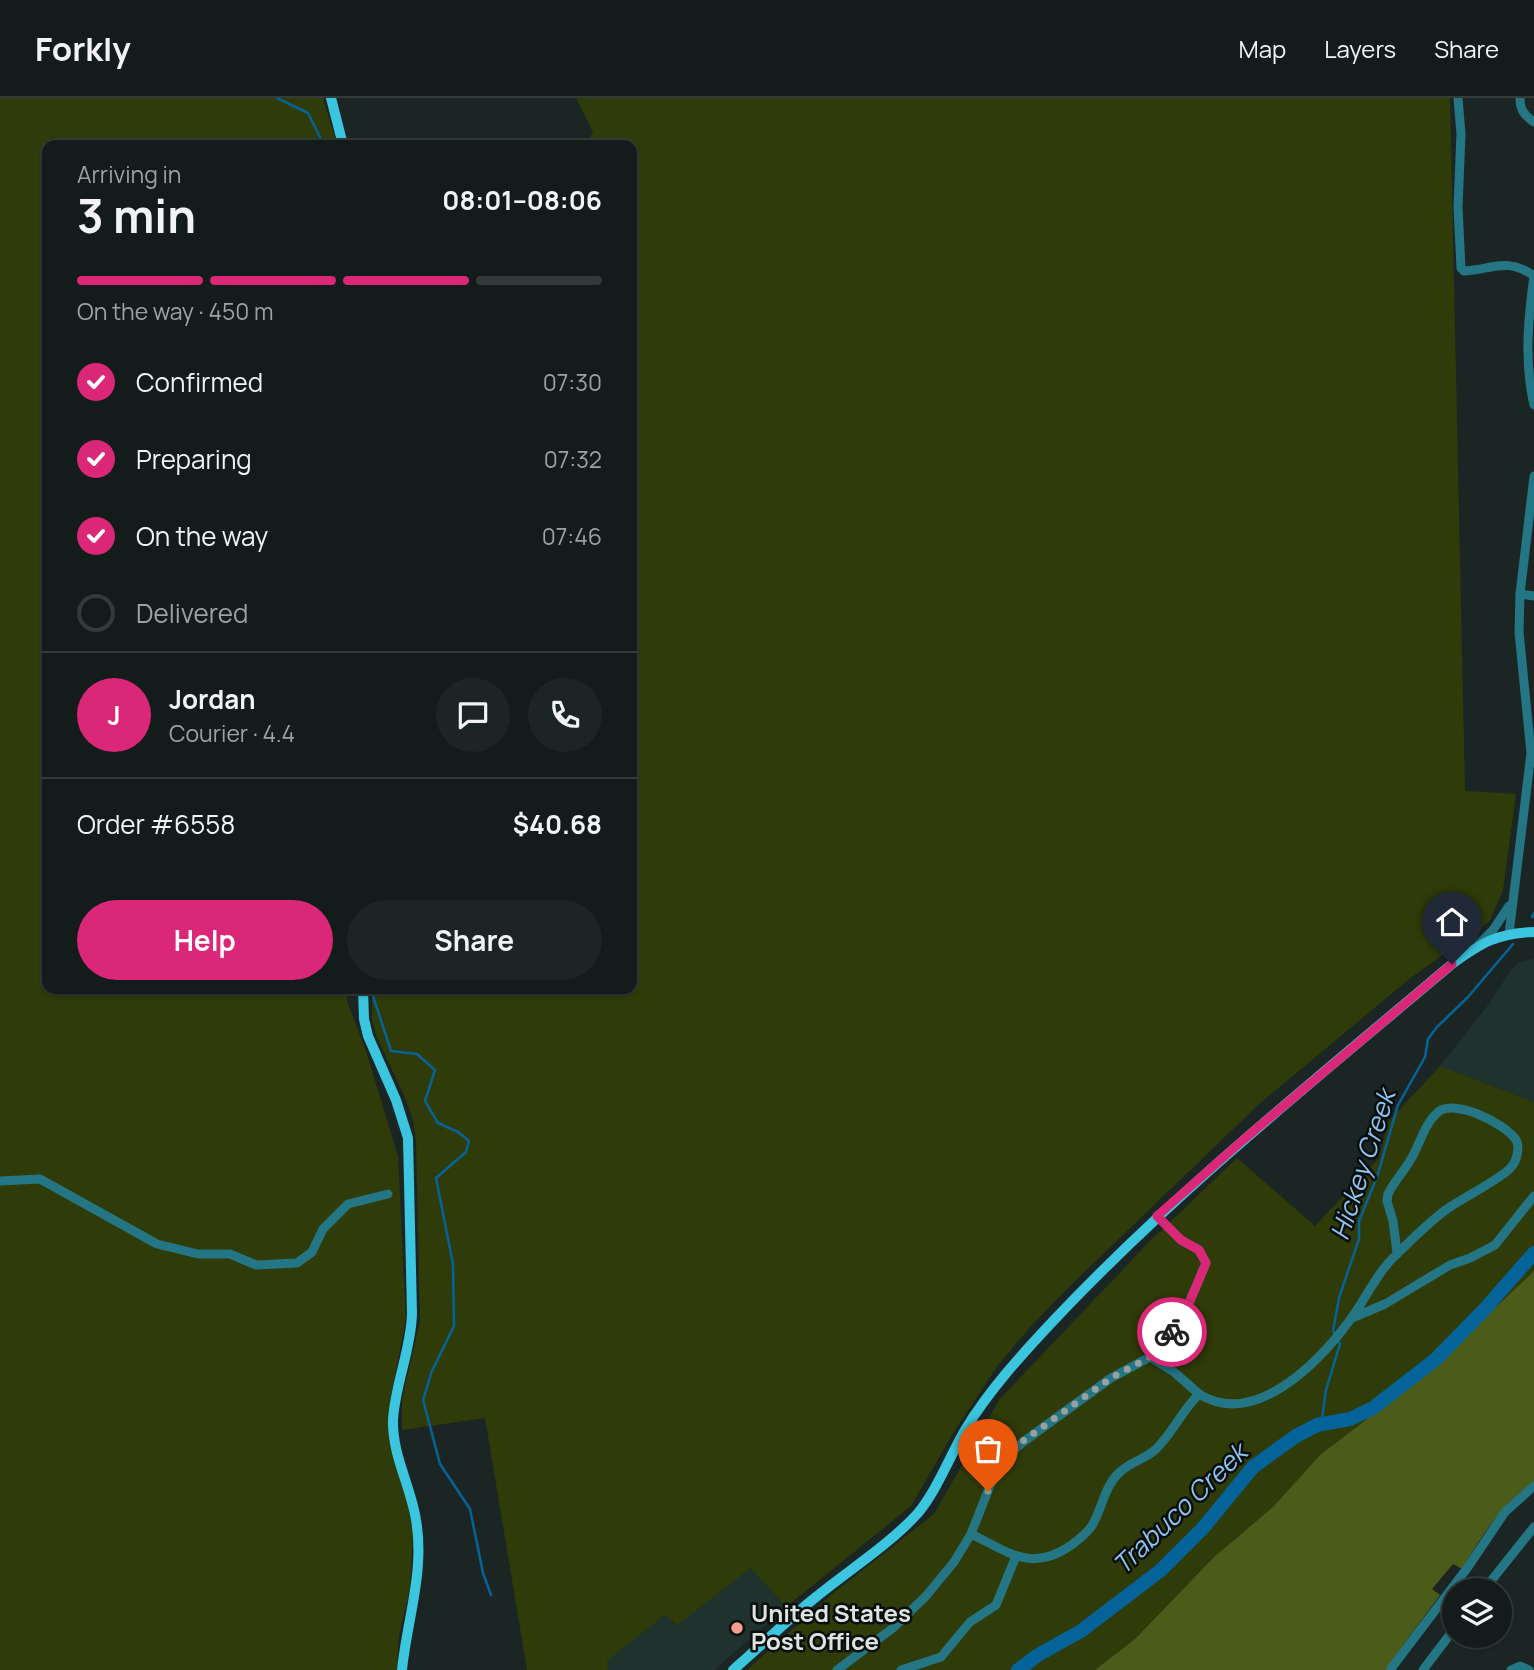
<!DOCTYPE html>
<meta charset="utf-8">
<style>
:root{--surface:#141c1b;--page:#1d2524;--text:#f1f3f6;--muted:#9da1a3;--line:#333a3a;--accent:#db2777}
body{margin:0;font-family:Manrope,sans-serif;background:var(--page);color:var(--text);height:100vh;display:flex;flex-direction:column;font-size:26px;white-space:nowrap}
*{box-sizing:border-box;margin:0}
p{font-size:23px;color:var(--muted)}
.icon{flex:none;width:38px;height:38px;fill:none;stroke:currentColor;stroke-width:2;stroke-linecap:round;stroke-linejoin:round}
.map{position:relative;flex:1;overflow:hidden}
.sheet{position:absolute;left:42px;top:42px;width:595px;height:854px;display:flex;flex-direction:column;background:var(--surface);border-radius:14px;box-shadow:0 2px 5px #0004,0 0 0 2px var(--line)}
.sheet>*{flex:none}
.controls{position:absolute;left:1442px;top:1480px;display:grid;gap:14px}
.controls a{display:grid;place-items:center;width:70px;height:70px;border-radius:50%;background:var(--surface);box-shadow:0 2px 5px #0004,0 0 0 2px var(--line);font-size:35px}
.pin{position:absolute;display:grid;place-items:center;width:60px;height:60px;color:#fff;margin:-72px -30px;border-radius:50% 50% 50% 0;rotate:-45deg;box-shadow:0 0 7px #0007}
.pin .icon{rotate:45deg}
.courier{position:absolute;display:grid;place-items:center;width:70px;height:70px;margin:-35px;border:5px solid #db2777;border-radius:50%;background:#fff;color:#222;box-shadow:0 2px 9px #0007}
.head em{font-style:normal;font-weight:700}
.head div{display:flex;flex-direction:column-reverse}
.head{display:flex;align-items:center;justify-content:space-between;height:119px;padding:0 35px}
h1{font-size:46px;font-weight:700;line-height:52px}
.bar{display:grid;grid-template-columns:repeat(4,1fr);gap:10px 7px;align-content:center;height:84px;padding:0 35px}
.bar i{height:9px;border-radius:5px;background:var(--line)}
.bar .on{background:var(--accent)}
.bar p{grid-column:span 4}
.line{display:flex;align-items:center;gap:18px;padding:0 35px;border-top:2px solid var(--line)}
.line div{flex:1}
.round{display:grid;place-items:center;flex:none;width:74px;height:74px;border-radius:37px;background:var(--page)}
ol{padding:0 35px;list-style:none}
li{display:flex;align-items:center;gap:21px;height:77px}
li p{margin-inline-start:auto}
li .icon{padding:7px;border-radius:50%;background:var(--accent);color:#fff;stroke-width:4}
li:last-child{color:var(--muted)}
li i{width:38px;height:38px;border:4px solid var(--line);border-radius:50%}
.cta{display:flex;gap:14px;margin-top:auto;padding:14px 35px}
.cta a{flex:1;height:80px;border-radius:42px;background:var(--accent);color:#fff;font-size:28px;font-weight:700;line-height:80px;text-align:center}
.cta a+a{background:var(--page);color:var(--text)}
header{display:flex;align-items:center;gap:42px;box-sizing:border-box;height:98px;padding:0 35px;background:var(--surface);border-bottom:2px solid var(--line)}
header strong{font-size:33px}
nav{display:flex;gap:38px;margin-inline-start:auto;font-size:24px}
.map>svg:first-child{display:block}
.built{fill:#1f322e}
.green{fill:#2f3b09}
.forest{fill:#4b5c1a}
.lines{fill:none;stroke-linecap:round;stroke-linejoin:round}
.stream{stroke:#046499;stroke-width:2.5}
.river{stroke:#046499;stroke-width:14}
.minor{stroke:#257685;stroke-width:9}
.major{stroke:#3bc5de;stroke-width:10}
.done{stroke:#98a1a0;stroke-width:7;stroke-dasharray:0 12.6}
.route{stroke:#db2777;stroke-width:9}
.poi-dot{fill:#f49d8c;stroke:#090e0d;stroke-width:2.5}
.labels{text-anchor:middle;stroke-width:5;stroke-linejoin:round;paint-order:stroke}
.poi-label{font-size:24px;font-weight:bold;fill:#dce3e2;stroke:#090e0d;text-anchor:start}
.water-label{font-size:26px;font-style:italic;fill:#8cc5f2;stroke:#090e0d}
</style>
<header>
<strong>Forkly</strong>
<nav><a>Map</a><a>Layers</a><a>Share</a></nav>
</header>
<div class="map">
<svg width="1534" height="1572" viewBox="0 0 1534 1572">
<rect width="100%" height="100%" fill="#1b2624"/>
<!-- built -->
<g class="built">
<polygon points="1534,860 1534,1004 1440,968 1488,907 1511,872 1518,865"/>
<polygon points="751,1469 786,1509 714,1572 608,1572 607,1563 665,1517 676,1527"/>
</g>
<!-- green -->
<g class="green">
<polygon points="0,0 323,0 337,47 47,47 47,891 348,891 347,903 366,953 398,1058 406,1220 390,1303 413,1437 410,1491 399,1537 397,1572 0,1572"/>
<polygon points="576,0 1450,0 1465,693 1516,696 1503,792 1489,824 1408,882 1258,1007 1070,1188 1032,1227 998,1267 952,1337 911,1408 786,1509 751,1470 677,1527 665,1517 607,1563 608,1572 527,1572 485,1320 402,1332 402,1301 420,1223 416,1043 413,1022 405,1000 376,937 372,922 372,891 632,891 632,47 586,47 593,34"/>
<polygon points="1440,968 1534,1004 1534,1173 1423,1278 1320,1357 1273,1409 1214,1459 1135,1541 1095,1572 747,1572 832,1496 934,1416 999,1302 1149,1144 1237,1060 1315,1128 1379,1060 1388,1024"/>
</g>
<!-- forest -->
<path class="forest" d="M1534 1173V1385C1501 1406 1482 1438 1462 1471L1453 1466 1432 1491 1440 1497 1385 1572H1095L1135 1541 1214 1459 1273 1409 1320 1357 1423 1278Z"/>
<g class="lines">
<!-- stream -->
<g class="stream">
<polyline points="277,0 308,15 324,47"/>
<polyline points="1532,819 1534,815"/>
<polyline points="373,898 391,953 417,956 435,972 425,1003 438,1025 458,1034 469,1043 466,1054 436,1080 453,1166 454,1228 432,1273 423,1302 440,1366 470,1411 483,1475 491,1497"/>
<polyline points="1335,1237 1333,1233 1339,1200 1359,1141 1359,1123 1377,1079 1398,1007 1425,959 1428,941 1437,929 1468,899 1513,846"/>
<polyline points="1317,1327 1322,1320 1326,1292 1340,1246 1338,1243"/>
</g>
<!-- river -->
<polyline class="river" points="1018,1572 1038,1557 1081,1533 1161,1472 1203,1430 1253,1369 1296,1338 1317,1327 1350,1321 1373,1310 1436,1261 1483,1213 1534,1155"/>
<!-- minor -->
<g class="minor">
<path d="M1458 0 1461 36 1458 109 1461 170 1464 173C1494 171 1507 159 1534 178"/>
<path d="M1520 0C1520 12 1524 17 1534 24"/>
<path d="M1534 178C1528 221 1524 264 1534 307"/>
<polyline points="1520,496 1534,498"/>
<polyline points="1509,836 1531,655 1519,534 1520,496 1534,378"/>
<polyline points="1479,846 1493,832 1509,808"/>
<polyline points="0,1083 40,1081 157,1146 198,1156 230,1156 256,1167 297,1165 312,1154 323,1131 348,1106 388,1096"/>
<polyline points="1352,1220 1385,1206 1450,1167 1470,1160 1495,1147 1534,1098"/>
<polyline points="1150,1259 1174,1274 1199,1296"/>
<path d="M971 1436C1007 1453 1031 1475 1070 1448 1078 1442 1088 1435 1093 1426 1102 1410 1105 1387 1120 1374 1130 1364 1146 1361 1156 1351 1172 1336 1181 1314 1199 1296 1255 1331 1319 1264 1350 1222 1365 1202 1378 1173 1396 1157 1412 1141 1429 1124 1447 1111 1466 1098 1488 1088 1506 1074 1511 1070 1516 1064 1517 1057 1518 1052 1519 1046 1516 1042 1506 1026 1453 999 1437 1015 1424 1027 1420 1046 1411 1061 1404 1073 1394 1084 1388 1096L1387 1103 1393 1123 1397 1155"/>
<polyline points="1483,1493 1534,1429"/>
<polyline points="837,1572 893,1530 926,1498 954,1464 971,1436 995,1375 1002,1362 1023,1344 1111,1280 1150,1259 1166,1241 1184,1217 1206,1165 1199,1152 1181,1142 1157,1118"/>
<polyline points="901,1572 941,1559 970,1524 996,1507 1016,1458"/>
<polyline points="1390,1572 1468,1469 1505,1414 1534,1388"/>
<polyline points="1423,1572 1454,1531"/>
<polyline points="1511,1572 1520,1568 1529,1572"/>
</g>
<!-- major -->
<g class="major">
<polyline points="331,0 343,47"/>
<path d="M363 891 364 921 368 938 396 1002 408 1040 412 1216C411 1252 395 1286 393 1322 392 1357 411 1389 416 1422 425 1473 407 1522 402 1572"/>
<path d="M733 1572C761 1548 787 1522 816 1499 849 1472 889 1447 918 1415 937 1392 950 1358 965 1332 989 1292 1023 1255 1055 1221 1177 1092 1316 981 1452 866 1481 845 1497 835 1534 834"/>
</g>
</g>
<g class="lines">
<!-- done -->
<polyline class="done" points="988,1393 1002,1362 1023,1343 1111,1280 1150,1259 1172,1234"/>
<!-- route -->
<polyline class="route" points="1172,1234 1184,1217 1206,1165 1199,1152 1181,1142 1157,1118 1243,1042 1452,866"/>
</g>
<!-- markers -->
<circle class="poi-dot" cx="737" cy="1530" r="7"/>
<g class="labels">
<!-- poi labels -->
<g class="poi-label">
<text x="751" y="1524">United States<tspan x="751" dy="28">Post Office</tspan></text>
</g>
<!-- water labels -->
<g class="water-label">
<text transform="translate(1363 1067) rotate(-72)" y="9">Hickey Creek</text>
<text transform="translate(1180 1411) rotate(-44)" y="9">Trabuco Creek</text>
</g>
</g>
</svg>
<div class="controls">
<a><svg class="icon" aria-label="layers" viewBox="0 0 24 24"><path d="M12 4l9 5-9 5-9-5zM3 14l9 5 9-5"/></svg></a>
</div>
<div class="pin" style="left:988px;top:1393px;background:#ea580c"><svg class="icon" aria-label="bag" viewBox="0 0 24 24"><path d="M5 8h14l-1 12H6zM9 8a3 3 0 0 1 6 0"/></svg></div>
<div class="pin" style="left:1452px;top:866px;background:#1f2937"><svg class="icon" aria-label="home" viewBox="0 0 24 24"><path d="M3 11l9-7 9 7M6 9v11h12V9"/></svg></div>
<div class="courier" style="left:1172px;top:1234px"><svg class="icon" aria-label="bike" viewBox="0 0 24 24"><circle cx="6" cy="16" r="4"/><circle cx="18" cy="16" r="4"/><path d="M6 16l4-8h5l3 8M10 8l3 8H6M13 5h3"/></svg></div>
<section class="sheet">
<div class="head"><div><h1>3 min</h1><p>Arriving in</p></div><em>08:01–08:06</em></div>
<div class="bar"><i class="on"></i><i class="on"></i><i class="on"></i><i></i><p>On the way · 450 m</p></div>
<ol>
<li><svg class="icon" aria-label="check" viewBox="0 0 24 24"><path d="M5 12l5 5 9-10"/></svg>Confirmed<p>07:30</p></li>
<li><svg class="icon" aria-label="check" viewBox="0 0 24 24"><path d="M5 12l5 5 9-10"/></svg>Preparing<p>07:32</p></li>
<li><svg class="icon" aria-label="check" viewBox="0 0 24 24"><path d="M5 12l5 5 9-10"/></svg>On the way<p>07:46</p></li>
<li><i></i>Delivered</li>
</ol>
<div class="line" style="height:126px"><b class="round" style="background:var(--accent);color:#fff">J</b><div><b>Jordan</b><p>Courier · 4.4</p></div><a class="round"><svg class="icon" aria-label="chat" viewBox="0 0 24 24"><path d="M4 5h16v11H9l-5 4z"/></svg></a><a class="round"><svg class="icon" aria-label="phone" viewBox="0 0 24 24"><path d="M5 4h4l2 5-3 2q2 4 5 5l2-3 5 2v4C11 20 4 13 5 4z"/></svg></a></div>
<div class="line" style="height:91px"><div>Order #6558</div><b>$40.68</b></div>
<div class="cta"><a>Help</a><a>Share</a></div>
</section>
</div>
